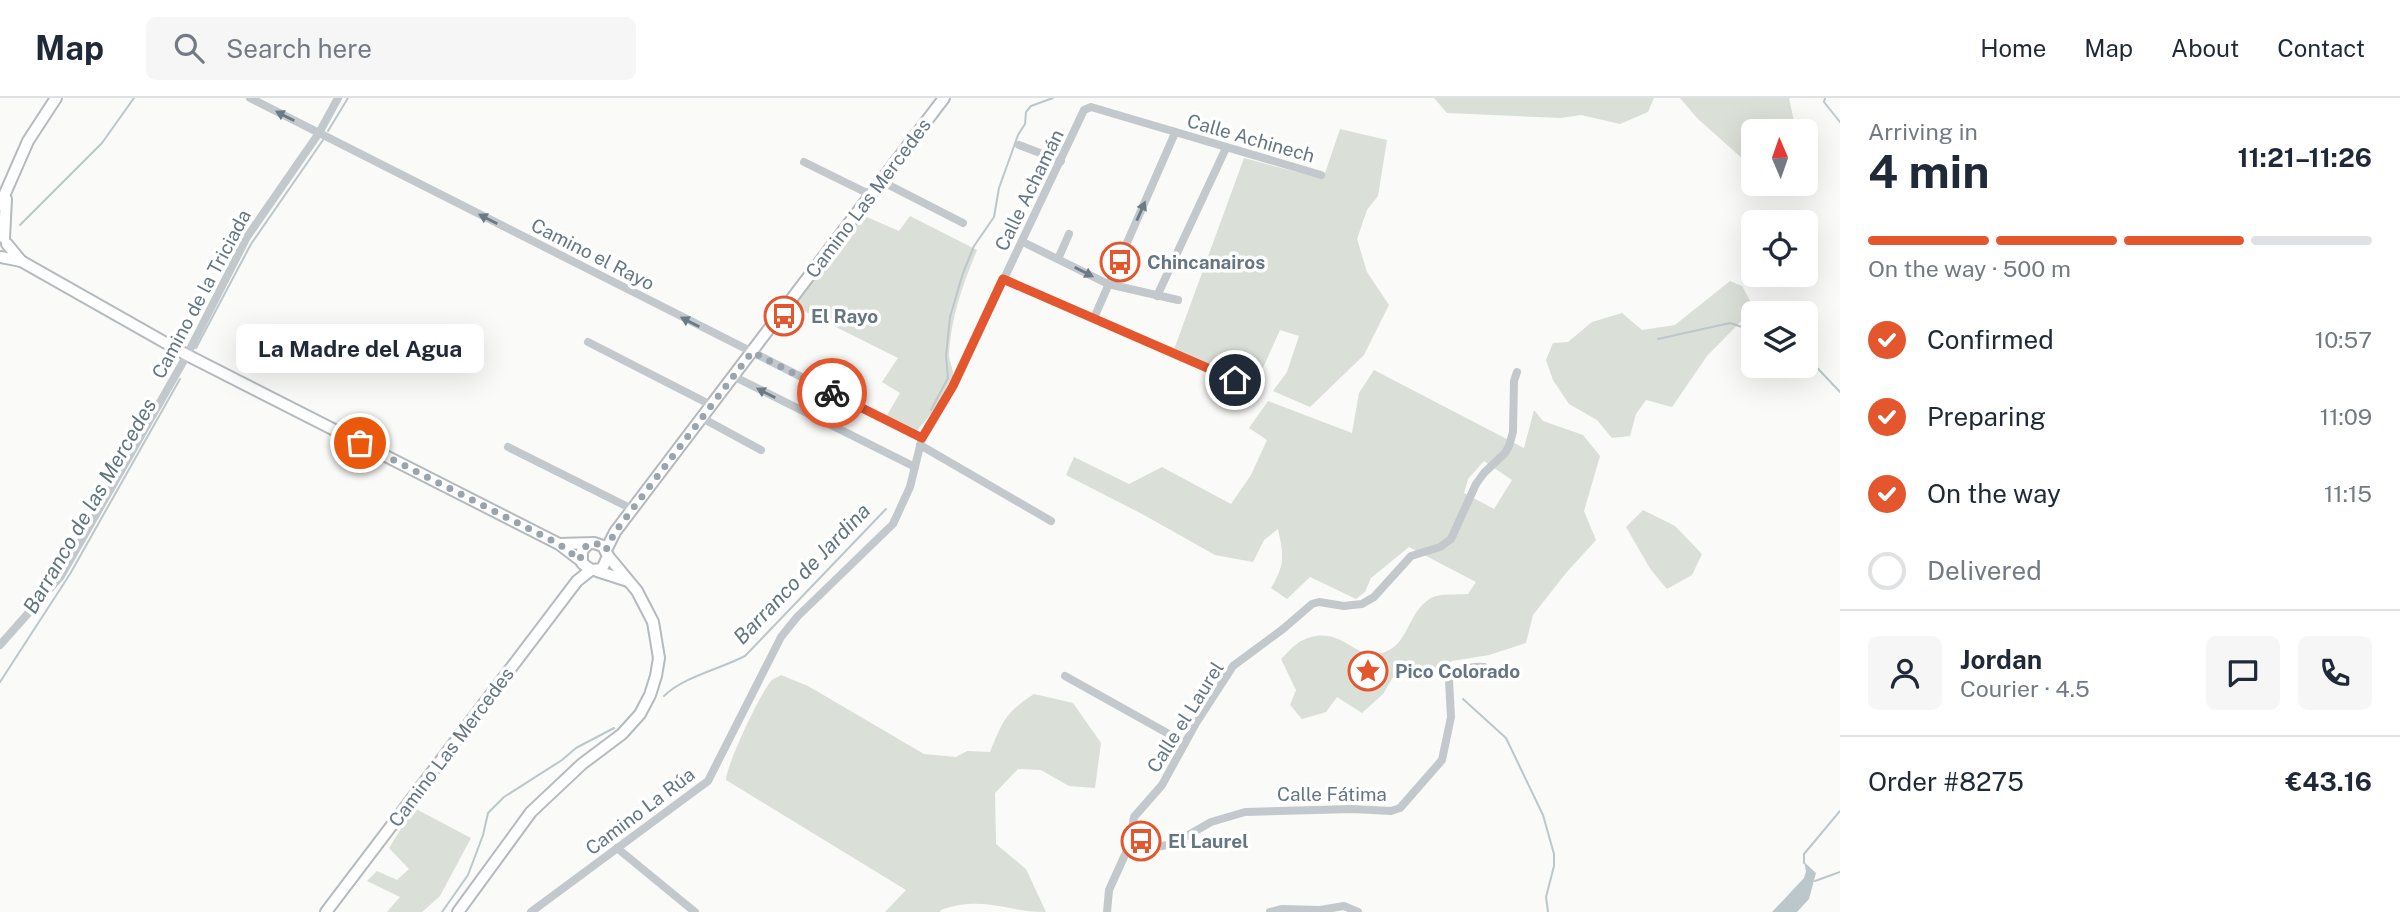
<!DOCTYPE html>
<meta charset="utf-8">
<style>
:root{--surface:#fff;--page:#f6f6f7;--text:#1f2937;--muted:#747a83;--line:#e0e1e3;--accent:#e4572e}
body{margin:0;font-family:"Public Sans",sans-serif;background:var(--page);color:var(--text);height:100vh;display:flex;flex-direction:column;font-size:26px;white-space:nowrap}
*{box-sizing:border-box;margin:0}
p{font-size:23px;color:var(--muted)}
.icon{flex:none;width:38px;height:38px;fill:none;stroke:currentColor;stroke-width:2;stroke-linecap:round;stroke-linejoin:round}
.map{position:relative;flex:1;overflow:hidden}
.panel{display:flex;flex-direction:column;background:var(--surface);width:560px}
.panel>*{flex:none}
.needle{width:46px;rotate:358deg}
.buttons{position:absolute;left:1741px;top:21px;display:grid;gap:14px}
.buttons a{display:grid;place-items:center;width:77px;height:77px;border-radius:10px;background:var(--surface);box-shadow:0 7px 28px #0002;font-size:35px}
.pin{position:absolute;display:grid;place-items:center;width:60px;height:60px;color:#fff;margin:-30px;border:4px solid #fff;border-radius:50%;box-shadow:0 2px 7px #0007}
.courier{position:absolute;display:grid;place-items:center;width:70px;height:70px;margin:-35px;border:5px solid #e4572e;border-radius:50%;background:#fff;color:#222;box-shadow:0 2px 9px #0007}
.bubble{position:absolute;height:49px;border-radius:10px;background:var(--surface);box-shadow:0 7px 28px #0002;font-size:23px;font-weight:700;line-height:49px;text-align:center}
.head em{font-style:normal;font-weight:700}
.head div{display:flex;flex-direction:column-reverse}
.head{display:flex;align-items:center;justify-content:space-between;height:119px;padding:0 28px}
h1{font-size:46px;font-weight:700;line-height:52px}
.bar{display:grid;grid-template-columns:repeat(4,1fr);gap:10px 7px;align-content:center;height:84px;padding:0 28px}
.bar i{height:9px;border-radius:5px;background:var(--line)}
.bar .active{background:var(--accent)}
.bar p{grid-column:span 4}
.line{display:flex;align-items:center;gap:18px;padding:0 28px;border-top:2px solid var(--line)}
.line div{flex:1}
.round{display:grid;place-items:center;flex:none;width:74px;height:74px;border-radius:10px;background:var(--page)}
ol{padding:0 28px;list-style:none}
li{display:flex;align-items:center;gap:21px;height:77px}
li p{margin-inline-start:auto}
li .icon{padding:7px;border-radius:50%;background:var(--accent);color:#fff;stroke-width:4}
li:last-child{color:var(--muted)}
li i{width:38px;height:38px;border:4px solid var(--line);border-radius:50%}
header{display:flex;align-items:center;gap:42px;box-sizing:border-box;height:98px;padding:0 35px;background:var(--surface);border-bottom:2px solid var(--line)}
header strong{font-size:33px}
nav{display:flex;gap:38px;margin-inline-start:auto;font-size:24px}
.search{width:490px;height:63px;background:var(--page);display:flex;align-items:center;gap:18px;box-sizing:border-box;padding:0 24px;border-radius:10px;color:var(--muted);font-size:26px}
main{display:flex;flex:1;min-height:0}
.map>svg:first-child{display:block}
.green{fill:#dadfd7;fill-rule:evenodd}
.water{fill:#bbc7cb}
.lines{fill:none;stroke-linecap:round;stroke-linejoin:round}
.stream{stroke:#bbc7cb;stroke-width:2}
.major-casing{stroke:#b5babe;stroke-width:14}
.minor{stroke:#c3c8cc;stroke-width:8}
.major{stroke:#fff;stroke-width:10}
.oneway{fill:#6a7a87}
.done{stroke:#99a4ac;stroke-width:7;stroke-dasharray:0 12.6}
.route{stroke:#e4572e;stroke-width:9}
.labels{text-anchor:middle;stroke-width:7;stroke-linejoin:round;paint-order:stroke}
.street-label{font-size:19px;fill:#657683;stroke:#fff}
.poi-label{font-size:19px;font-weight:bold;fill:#657683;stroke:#fff;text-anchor:start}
.water-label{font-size:21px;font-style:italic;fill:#60757c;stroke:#fff}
</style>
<header>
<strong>Map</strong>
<div class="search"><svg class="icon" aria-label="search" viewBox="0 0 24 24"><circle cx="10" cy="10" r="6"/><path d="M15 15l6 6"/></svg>Search here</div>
<nav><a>Home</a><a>Map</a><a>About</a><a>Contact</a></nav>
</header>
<main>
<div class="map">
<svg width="1840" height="814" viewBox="0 0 1840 814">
<rect width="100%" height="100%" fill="#fafaf8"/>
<!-- green -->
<g class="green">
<polygon points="1434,0 1654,0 1648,14 1620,26 1581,17 1561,20 1447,15"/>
<polygon points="1680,0 1789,0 1796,33 1754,33 1753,67 1745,63 1697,20"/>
<polygon points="1340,31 1387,42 1378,98 1367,112 1357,141 1367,174 1389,207 1364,257 1310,309 1273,293 1287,274 1299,238 1280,232 1257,283 1245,293 1172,257 1244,60 1323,81"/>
<path d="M860 116 899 133 910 118 977 152C963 186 951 219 949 256 949 265 955 273 953 282 948 299 923 324 912 339L883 324 900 295 882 284 898 260 792 207Z"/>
<polygon points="1730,183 1742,188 1754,210 1707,258 1672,309 1646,302 1636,316 1630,338 1612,340 1597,322 1569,306 1553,282 1546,262 1553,245 1568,244 1592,224 1622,215 1642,232 1675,227"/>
<path d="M1374 272 1524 350 1534 312 1543 323 1583 337 1600 358 1584 413 1596 442 1566 475 1533 517 1526 545 1489 557 1452 563 1431 583 1420 573 1396 574 1383 596 1362 615 1337 599 1326 614 1302 621 1290 607 1296 592 1281 561C1287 555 1294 547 1301 543 1341 523 1354 564 1382 555 1410 547 1406 515 1431 500 1439 495 1458 497 1468 496L1476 484 1409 449 1371 480 1365 494 1356 501 1310 479 1287 501 1271 490C1285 467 1284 458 1278 431L1264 442 1253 464 1215 457 1144 417 1066 377 1074 359 1129 386 1162 369 1231 406 1251 377 1267 342 1249 330 1268 303 1352 335 1359 295ZM1484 363 1512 382 1494 411 1464 395 1468 381Z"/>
<polygon points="1643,412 1675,428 1702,456 1692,477 1667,491 1651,472 1626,429"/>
<path d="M781 577 808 588 924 656 956 659 967 653 990 654C1003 623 1005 615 1034 596L1073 605 1101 645 1095 690 1069 688 1041 672 1018 671 995 695 996 746 1026 771 1046 814C1005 814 984 797 941 812L940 814H885L906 792 726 682C726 668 761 593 772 582 773 581 780 578 781 577Z"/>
<polygon points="414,710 471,740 440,798 422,814 387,814 400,799 367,783 377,773 397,782 409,771 389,750"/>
</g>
<!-- water -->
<polygon class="water" points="1804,764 1816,775 1809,801 1797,814 1772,814 1804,780 1806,773"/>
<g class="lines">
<!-- stream -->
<g class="stream">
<polyline points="1825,0 1824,4 1840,24"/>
<polyline points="328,33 348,0"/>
<polyline points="20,127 102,45 134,0"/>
<polyline points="1658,241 1730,225 1754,233"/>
<polyline points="196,250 251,146 323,42"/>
<polyline points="1806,258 1840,294"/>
<polyline points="931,312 948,280 946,258 950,219 963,175 974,148 994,119 999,90 1018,37 1025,26 1026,14 1031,8 1053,0"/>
<polyline points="0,584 70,476 180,281"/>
<path d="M664 598C683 579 720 571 745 558L886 411"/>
<polyline points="1463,601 1506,640 1543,717 1554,756 1554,768 1546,799 1548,814"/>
<polyline points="1804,765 1804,756 1840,713"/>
<polyline points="1815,783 1840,774"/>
<polyline points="442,814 468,777 483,737 488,715 504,699 562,662 576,650 614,630"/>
</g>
<defs>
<g id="major">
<polyline points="0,107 28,43 56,0"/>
<polyline points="4,140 6,101"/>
<polyline points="7,146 21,163"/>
<polyline points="1,159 21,163 187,257 559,446 580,462"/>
<polyline points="559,446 594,445 603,448 608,458 602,471 591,472 582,465 582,453 588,446"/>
<polyline points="606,452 615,434 944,0"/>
<polyline points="597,473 628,483"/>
<polyline points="326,814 577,483 591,472"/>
<polyline points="458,814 531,714 582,666 622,636 640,616 650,597 656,578 659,560 653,524 637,493 608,458"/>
</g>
</defs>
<!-- major casing -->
<use href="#major" class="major-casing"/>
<!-- minor -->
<g class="minor">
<polyline points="250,0 922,340"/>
<polyline points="1019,47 1061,63"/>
<polyline points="804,64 871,97"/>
<polyline points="881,83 963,125"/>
<polyline points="1023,144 1108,186 1178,202"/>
<polyline points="1058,161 1069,136"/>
<polyline points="1003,181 1259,292"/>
<polyline points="1157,198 1226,50"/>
<polyline points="1094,220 1175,35"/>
<polyline points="588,244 711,307"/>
<polyline points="733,278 915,369"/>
<polyline points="702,320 761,352"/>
<polyline points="920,347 1051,423"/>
<polyline points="508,349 632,411"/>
<polyline points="0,547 61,478 187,257 247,139 319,35 338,0"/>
<polyline points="1065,578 1185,645"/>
<path d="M1129 748 1151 750 1173 746 1211 724 1245 714 1352 711 1391 713 1400 710 1442 662 1451 619 1449 582C1458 571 1471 568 1484 569"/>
<polyline points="617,750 695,814"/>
<polyline points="531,814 708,683 781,539 797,519 893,426 910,389 922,340 953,288 1084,12 1091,9 1321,77"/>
<polyline points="1107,814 1109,792 1129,748 1134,719 1162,687 1196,625 1233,568 1283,531 1312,506 1319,504 1344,508 1362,506 1374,499 1411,458 1440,449 1451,441 1476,386 1484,375 1505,355 1509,348 1513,334 1514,283 1517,274"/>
<polyline points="1270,814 1282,811 1320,812 1344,808 1358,814"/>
</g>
<!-- major -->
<use href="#major" class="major"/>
</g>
<!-- one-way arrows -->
<defs><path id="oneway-solid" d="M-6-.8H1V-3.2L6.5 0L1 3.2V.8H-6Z" transform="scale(1.75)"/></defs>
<g class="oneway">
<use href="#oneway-solid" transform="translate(285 18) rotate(-153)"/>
<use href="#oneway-solid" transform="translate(1141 113) rotate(-66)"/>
<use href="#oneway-solid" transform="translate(488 121) rotate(-153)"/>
<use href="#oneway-solid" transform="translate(1084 174) rotate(27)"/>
<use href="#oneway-solid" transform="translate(690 224) rotate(-153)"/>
<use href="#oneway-solid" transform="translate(766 295) rotate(-153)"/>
</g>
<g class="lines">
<!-- done -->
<polyline class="done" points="360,345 559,446 580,462 582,453 588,446 599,446 606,452 615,434 752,254 832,295"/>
<!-- route -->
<polyline class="route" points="832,295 922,340 953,288 1003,181 1235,282"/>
</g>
<!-- icons -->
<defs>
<symbol id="bus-ring" viewBox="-11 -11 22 22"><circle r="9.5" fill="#fff" stroke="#e4572e" stroke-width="1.5"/><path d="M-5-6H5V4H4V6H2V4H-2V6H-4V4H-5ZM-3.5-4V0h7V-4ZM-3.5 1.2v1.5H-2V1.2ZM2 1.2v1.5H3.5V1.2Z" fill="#e4572e"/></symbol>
<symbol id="sight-ring" viewBox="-11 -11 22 22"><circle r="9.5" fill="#fff" stroke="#e4572e" stroke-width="1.5"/><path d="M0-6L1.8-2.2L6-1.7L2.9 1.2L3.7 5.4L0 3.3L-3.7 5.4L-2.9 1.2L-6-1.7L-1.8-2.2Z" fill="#e4572e"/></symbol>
</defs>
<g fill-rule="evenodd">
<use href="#bus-ring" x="1098" y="142" width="44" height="44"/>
<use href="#bus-ring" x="762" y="196" width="44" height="44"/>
<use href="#sight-ring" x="1346" y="551" width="44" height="44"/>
<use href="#bus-ring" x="1119" y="721" width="44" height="44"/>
</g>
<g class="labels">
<!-- street labels -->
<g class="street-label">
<text transform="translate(1251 40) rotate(16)" y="7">Calle Achinech</text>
<text transform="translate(1029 92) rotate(-64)" y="7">Calle Achamán</text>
<text transform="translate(868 100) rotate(-53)" y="7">Camino Las Mercedes</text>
<text transform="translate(593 156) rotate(27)" y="7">Camino el Rayo</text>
<text transform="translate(201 196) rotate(-62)" y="7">Camino de la Triciada</text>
<text transform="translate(1185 619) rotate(-58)" y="7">Calle el Laurel</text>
<text transform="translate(451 649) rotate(-53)" y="7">Camino Las Mercedes</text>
<text x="1332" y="703">Calle Fátima</text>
<text transform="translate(640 713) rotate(-37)" y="7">Camino La Rúa</text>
</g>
<!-- poi labels -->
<g class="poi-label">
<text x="1147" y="171">Chincanairos</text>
<text x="811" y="225">El Rayo</text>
<text x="1395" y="580">Pico Colorado</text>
<text x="1168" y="750">El Laurel</text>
</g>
<!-- water labels -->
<g class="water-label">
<text transform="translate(90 408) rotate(-60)" y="7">Barranco de las Mercedes</text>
<text transform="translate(802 476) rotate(-46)" y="7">Barranco de Jardina</text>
</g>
</g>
</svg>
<div class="buttons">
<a><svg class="needle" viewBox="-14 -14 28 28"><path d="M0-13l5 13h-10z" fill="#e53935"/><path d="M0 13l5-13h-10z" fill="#747a83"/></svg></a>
<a><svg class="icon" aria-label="locate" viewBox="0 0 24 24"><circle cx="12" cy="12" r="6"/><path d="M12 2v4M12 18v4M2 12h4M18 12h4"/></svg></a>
<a><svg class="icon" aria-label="layers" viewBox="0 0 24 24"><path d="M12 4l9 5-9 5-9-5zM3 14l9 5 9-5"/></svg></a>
</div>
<div class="pin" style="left:360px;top:345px;background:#ea580c"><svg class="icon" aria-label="bag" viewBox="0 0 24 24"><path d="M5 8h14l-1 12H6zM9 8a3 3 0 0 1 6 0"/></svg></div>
<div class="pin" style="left:1235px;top:282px;background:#1f2937"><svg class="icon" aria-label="home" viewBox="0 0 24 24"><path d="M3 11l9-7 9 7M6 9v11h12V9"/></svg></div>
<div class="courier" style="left:832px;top:295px"><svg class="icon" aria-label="bike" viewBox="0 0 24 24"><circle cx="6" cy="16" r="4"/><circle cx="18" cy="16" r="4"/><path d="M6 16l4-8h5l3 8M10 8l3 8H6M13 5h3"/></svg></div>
<div class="bubble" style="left:236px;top:226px;width:248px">La Madre del Agua</div>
</div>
<section class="panel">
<div class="head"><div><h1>4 min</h1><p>Arriving in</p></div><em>11:21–11:26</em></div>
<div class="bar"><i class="active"></i><i class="active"></i><i class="active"></i><i></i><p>On the way · 500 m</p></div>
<ol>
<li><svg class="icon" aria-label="check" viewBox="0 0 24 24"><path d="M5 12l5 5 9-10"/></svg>Confirmed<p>10:57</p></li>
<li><svg class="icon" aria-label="check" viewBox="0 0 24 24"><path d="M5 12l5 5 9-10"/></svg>Preparing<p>11:09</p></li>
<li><svg class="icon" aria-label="check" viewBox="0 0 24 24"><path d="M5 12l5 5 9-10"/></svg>On the way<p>11:15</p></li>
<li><i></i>Delivered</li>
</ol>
<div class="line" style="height:126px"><a class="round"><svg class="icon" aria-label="person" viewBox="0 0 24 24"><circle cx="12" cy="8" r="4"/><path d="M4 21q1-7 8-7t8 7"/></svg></a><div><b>Jordan</b><p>Courier · 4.5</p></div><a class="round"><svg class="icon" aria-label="chat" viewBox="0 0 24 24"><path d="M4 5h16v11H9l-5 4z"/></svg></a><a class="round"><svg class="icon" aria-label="phone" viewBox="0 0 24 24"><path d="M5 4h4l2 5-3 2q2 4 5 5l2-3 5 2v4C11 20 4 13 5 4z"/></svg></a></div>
<div class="line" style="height:91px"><div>Order #8275</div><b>€43.16</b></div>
</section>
</main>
